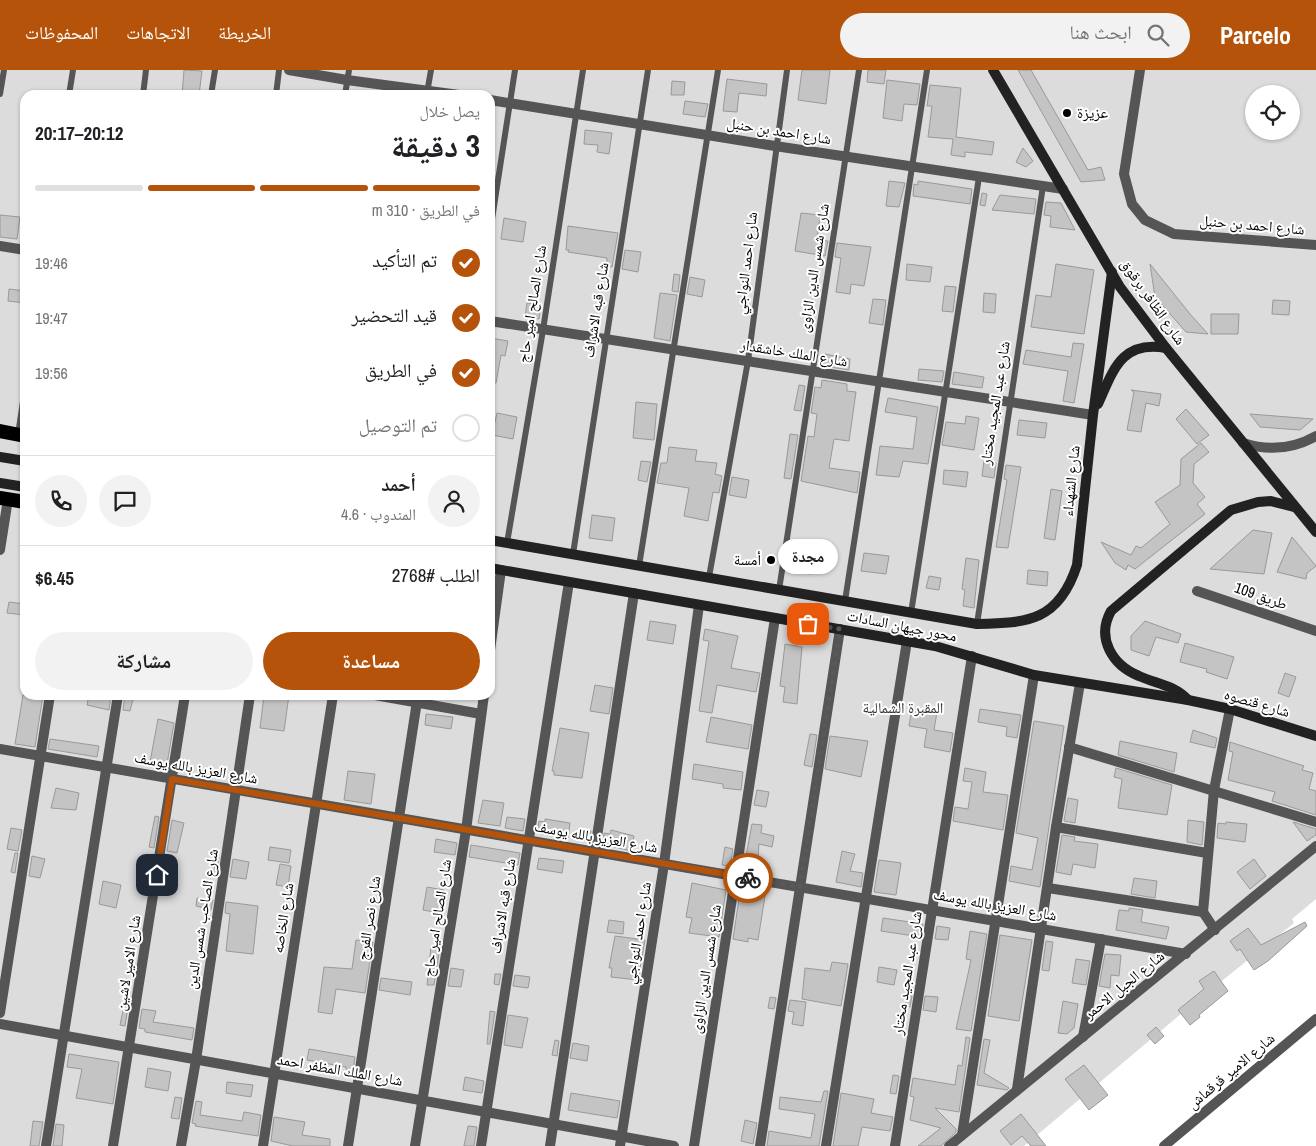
<!DOCTYPE html>
<html lang="ar">
<meta charset="utf-8">
<style>
:root{--surface:#fff;--page:#f2f2f2;--text:#202124;--muted:#757577;--line:#e0e0e0;--accent:#b45309}
body{margin:0;font-family:"Archivo Narrow","Noto Naskh Arabic",sans-serif;background:var(--page);color:var(--text);direction:rtl;height:100vh;display:flex;flex-direction:column;font-size:19px;white-space:nowrap}
*{box-sizing:border-box;margin:0}
p{font-size:16px;color:var(--muted)}
.icon{flex:none;width:28px;height:28px;fill:none;stroke:currentColor;stroke-width:2;stroke-linecap:round;stroke-linejoin:round}
.map{position:relative;flex:1;overflow:hidden;direction:ltr}
.panel{position:absolute;left:20px;top:20px;width:475px;height:610px;display:flex;flex-direction:column;background:var(--surface);border-radius:15px;box-shadow:0 1px 4px #0004;direction:rtl}
.panel>*{flex:none}
.tools{position:absolute;left:1245px;top:15px;display:grid;gap:10px}
.tools a{display:grid;place-items:center;width:55px;height:55px;border-radius:50%;background:var(--surface);box-shadow:0 1px 4px #0004;font-size:25px}
.pin{position:absolute;display:grid;place-items:center;width:42px;height:42px;color:#fff;margin:-21px;border-radius:10px;box-shadow:0 2px 8px #0006}
.courier{position:absolute;display:grid;place-items:center;width:50px;height:50px;margin:-25px;border:4px solid #b45309;border-radius:50%;background:#fff;color:#222;box-shadow:0 1px 6px #0007}
.bubble{position:absolute;height:35px;border-radius:18px;background:var(--surface);box-shadow:0 1px 4px #0004;font-size:16px;font-weight:700;line-height:35px;text-align:center;direction:rtl}
.summary em{font-style:normal;font-weight:700}
.summary div{display:flex;flex-direction:column-reverse}
.summary{display:flex;align-items:center;justify-content:space-between;height:85px;padding:0 15px}
h1{font-size:32px;font-weight:700;line-height:38px}
.bar{display:grid;grid-template-columns:repeat(4,1fr);gap:8px 5px;align-content:center;height:60px;padding:0 15px}
.bar i{height:6px;border-radius:4px;background:var(--line)}
.bar .current{background:var(--accent)}
.bar p{grid-column:span 4}
.line{display:flex;align-items:center;gap:12px;padding:0 15px;border-top:1px solid var(--line)}
.line div{flex:1}
.round{display:grid;place-items:center;flex:none;width:52px;height:52px;border-radius:26px;background:var(--page)}
ol{padding:0 15px;list-style:none}
li{display:flex;align-items:center;gap:15px;height:55px}
li p{margin-inline-start:auto}
li .icon{padding:5px;border-radius:50%;background:var(--accent);color:#fff;stroke-width:4}
li:last-child{color:var(--muted)}
li i{width:28px;height:28px;border:2px solid var(--line);border-radius:50%}
.button{display:flex;gap:10px;margin-top:auto;padding:10px 15px}
.button a{flex:1;height:58px;border-radius:30px;background:var(--accent);color:#fff;font-size:20px;font-weight:700;line-height:58px;text-align:center}
.button a+a{background:var(--page);color:var(--text)}
header{display:flex;align-items:center;gap:30px;box-sizing:border-box;height:70px;padding:0 25px;background:var(--accent);color:#fff}
header strong{font-size:24px}
nav{display:flex;gap:28px;margin-inline-start:auto;font-size:18px}
.search{width:350px;height:45px;background:var(--page);display:flex;align-items:center;gap:12px;box-sizing:border-box;padding:0 18px;border-radius:28px;color:var(--muted);font-size:19px}
.map>svg:first-child{display:block}
.green{fill:#dcdcdc;fill-rule:evenodd}
.building{fill:#c4c4c4;stroke:#999}
.lines{fill:none;stroke-linecap:round;stroke-linejoin:round}
.trunk-casing{stroke:#dbdbdb;stroke-width:16}
.service{stroke:#555;stroke-width:6}
.minor{stroke:#555;stroke-width:10}
.secondary{stroke:#222;stroke-width:10}
.trunk{stroke:#000;stroke-width:14}
.done{stroke:#595959;stroke-width:5;stroke-dasharray:0 9}
.route{stroke:#b45309;stroke-width:6}
.poi-dot{fill:#000;stroke:#fff;stroke-width:2}
.labels{text-anchor:middle;stroke-width:4;stroke-linejoin:round;paint-order:stroke}
.poi-label{font-size:15px;fill:#000;stroke:#fff;text-anchor:start}
.street-label{font-size:15px;fill:#000;stroke:#fff}
.park-label{font-size:15px;fill:#333;stroke:#fff}
</style>
<header>
<strong>Parcelo</strong>
<div class="search"><svg class="icon" aria-label="search" viewBox="0 0 24 24"><circle cx="10" cy="10" r="6"/><path d="M15 15l6 6"/></svg>ابحث هنا</div>
<nav><a>الخريطة</a><a>الاتجاهات</a><a>المحفوظات</a></nav>
</header>
<div class="map">
<svg width="1316" height="1076" viewBox="0 0 1316 1076">
<rect width="100%" height="100%" fill="#fff"/>
<!-- green -->
<path class="green" d="M0 0H1316V829L1292 849 1294 853 1188 938 1024 1076H0ZM1254 24H1291V61H1254ZM25 25H490V625H25Z"/>
<!-- building -->
<g class="building">
<polygon points="184,0 202,1 199,25 182,25"/>
<polygon points="802,0 830,0 826,34 798,30"/>
<polygon points="868,0 886,0 884,14 867,12"/>
<polygon points="1018,0 1031,0 1088,100 1101,97 1105,110 1081,112"/>
<polygon points="727,9 767,14 766,26 739,23 737,42 723,41"/>
<polygon points="887,10 920,14 917,35 904,34 902,51 883,48"/>
<polygon points="672,11 685,12 684,25 671,25"/>
<polygon points="930,15 961,18 956,67 994,72 992,85 965,82 965,87 951,85 953,69 928,67 932,36 927,36"/>
<polygon points="685,31 708,34 705,47 683,44"/>
<polygon points="585,60 612,63 609,84 597,82 598,75 584,74"/>
<polygon points="1023,78 1033,91 1026,97 1016,92"/>
<polygon points="889,111 905,113 899,137 886,136"/>
<polygon points="918,111 972,119 970,134 913,126 914,114 918,115"/>
<polygon points="982,123 987,124 985,136 980,135"/>
<polygon points="1000,125 1036,129 1034,144 992,140"/>
<polygon points="1046,132 1061,133 1075,160 1050,157 1051,146 1044,145"/>
<polygon points="801,143 820,145 817,170 828,171 825,186 795,181"/>
<polygon points="0,145 20,147 17,169 0,167"/>
<polygon points="504,148 526,152 523,172 501,169"/>
<polygon points="568,156 618,163 612,197 607,196 607,188 568,182 569,180 566,180"/>
<polygon points="837,173 871,177 864,216 851,214 850,224 836,222 841,188 835,187"/>
<polygon points="625,180 641,182 638,202 622,199"/>
<polygon points="907,194 932,197 930,212 906,210"/>
<polygon points="1056,194 1094,200 1084,264 1031,257 1036,225 1051,227"/>
<polygon points="1150,194 1190,244 1208,264 1186,262 1155,227"/>
<polygon points="674,204 680,205 678,222 672,221"/>
<polygon points="690,207 705,210 702,227 687,224"/>
<polygon points="945,216 956,217 953,242 942,241"/>
<polygon points="9,219 25,221 25,233 8,231"/>
<polygon points="660,223 677,225 670,271 654,268"/>
<polygon points="984,223 996,224 995,243 983,242"/>
<polygon points="873,229 886,230 883,255 869,253"/>
<polygon points="1273,230 1290,231 1289,245 1272,244"/>
<polygon points="527,233 541,234 539,249 525,247"/>
<polygon points="1211,244 1239,244 1238,264 1211,264"/>
<polygon points="490,268 508,271 505,286 501,285 496,313 490,313"/>
<polygon points="1073,273 1084,274 1074,333 1063,331 1068,301 1023,294 1026,280 1071,287"/>
<polygon points="825,284 850,289 849,300 823,296"/>
<polygon points="919,299 944,301 942,312 918,310"/>
<polygon points="954,302 984,307 982,318 952,314"/>
<polygon points="822,310 847,314 847,321 856,322 849,371 834,369 829,398 860,402 857,423 801,411 808,366 814,367 817,344 811,343 815,317 821,318"/>
<polygon points="799,315 805,316 801,341 794,340"/>
<polygon points="1131,320 1161,324 1159,336 1146,333 1141,362 1127,360 1134,322"/>
<polygon points="888,328 938,337 928,394 903,391 899,407 876,405 880,376 913,379 917,347 885,342"/>
<polygon points="636,332 657,334 654,370 633,368"/>
<polygon points="1186,339 1209,365 1197,374 1176,349"/>
<polygon points="497,343 517,347 513,369 492,365"/>
<polygon points="1250,344 1313,349 1300,360 1260,357"/>
<polygon points="966,346 979,348 974,380 942,375 946,352 965,354"/>
<polygon points="1019,350 1047,353 1045,368 1017,365"/>
<polygon points="790,364 798,365 791,409 784,408"/>
<polygon points="1201,373 1209,382 1194,394 1193,413 1205,427 1197,434 1205,444 1135,499 1128,495 1126,500 1115,493 1101,472 1131,485 1136,476 1141,478 1170,454 1155,432 1180,415 1181,389"/>
<polygon points="669,377 697,380 695,391 717,393 715,404 722,406 719,423 713,422 708,451 684,446 689,418 657,413 661,393 667,393"/>
<polygon points="641,391 651,392 647,412 638,410"/>
<polygon points="984,391 996,393 994,408 982,406"/>
<polygon points="1006,395 1021,397 1008,478 996,477 1007,410 1004,409"/>
<polygon points="944,400 968,402 966,417 943,414"/>
<polygon points="732,407 749,410 746,428 729,425"/>
<polygon points="1051,419 1062,421 1055,470 1044,468"/>
<polygon points="592,445 615,448 612,471 589,468"/>
<polygon points="1253,460 1272,463 1264,504 1210,499"/>
<polygon points="1292,467 1316,496 1307,503 1306,509 1277,502"/>
<polygon points="800,471 816,473 811,504 795,502"/>
<polygon points="864,483 889,486 886,504 861,501"/>
<polygon points="966,488 979,490 974,538 963,536 965,520 962,519"/>
<polygon points="1028,500 1048,502 1047,516 1027,514"/>
<polygon points="929,506 941,508 939,520 926,518"/>
<polygon points="9,532 25,534 25,545 7,543"/>
<polygon points="650,551 676,555 673,574 647,570"/>
<polygon points="1145,551 1181,564 1178,573 1156,567 1149,586 1131,580 1131,566"/>
<polygon points="705,559 738,566 731,598 760,603 756,622 717,615 712,643 699,641 709,571 703,570"/>
<polygon points="1185,573 1234,587 1227,609 1206,602 1207,599 1180,592"/>
<polygon points="785,574 802,577 797,634 783,632 785,617 780,616"/>
<polygon points="1285,603 1296,607 1289,627 1278,623"/>
<polygon points="595,615 613,618 609,644 590,641"/>
<polygon points="23,625 43,625 35,677 15,674"/>
<polygon points="89,625 111,625 109,640 87,635"/>
<polygon points="125,625 134,625 130,641 123,640"/>
<polygon points="264,625 289,625 284,661 260,658"/>
<polygon points="912,638 937,642 934,660 953,663 950,682 924,677 927,659 909,656"/>
<polygon points="980,639 1021,645 1017,668 1006,666 1007,657 978,652"/>
<polygon points="426,644 453,647 451,659 425,655"/>
<polygon points="711,647 752,655 748,679 706,672"/>
<polygon points="158,649 174,653 167,694 150,692"/>
<polygon points="1034,651 1064,656 1040,817 1009,811 1011,796 1032,800 1038,768 1016,763"/>
<polygon points="560,658 589,663 582,708 554,705 554,701 552,701"/>
<polygon points="1193,660 1217,668 1215,678 1190,672"/>
<polygon points="810,664 817,665 812,697 804,695"/>
<polygon points="830,666 868,671 861,707 825,699"/>
<polygon points="50,669 99,676 97,687 48,679"/>
<polygon points="1120,671 1177,683 1174,702 1118,685"/>
<polygon points="1230,672 1304,696 1302,700 1313,703 1309,719 1316,721 1316,745 1272,731 1275,722 1228,710 1233,682 1229,681"/>
<polygon points="694,694 743,702 741,720 723,718 723,714 692,709"/>
<polygon points="965,698 986,702 983,722 1008,725 1003,760 953,751 955,737 968,739 972,712 963,711"/>
<polygon points="1116,698 1172,715 1167,745 1118,738 1122,709 1114,707"/>
<polygon points="348,701 375,704 371,734 344,730"/>
<polygon points="56,718 79,723 76,740 51,738"/>
<polygon points="757,720 769,722 766,737 754,735"/>
<polygon points="1068,728 1078,730 1075,753 1064,751"/>
<polygon points="483,730 504,733 500,756 478,753"/>
<polygon points="155,746 159,747 154,778 149,777"/>
<polygon points="507,747 525,749 523,761 505,758"/>
<polygon points="545,749 570,753 568,769 537,763 539,751 545,752"/>
<polygon points="172,750 184,753 177,783 167,781"/>
<polygon points="1188,750 1204,752 1202,775 1187,772"/>
<polygon points="1226,752 1247,754 1245,772 1217,768 1218,753 1226,754"/>
<polygon points="1293,752 1316,759 1316,765 1307,771"/>
<polygon points="752,754 762,755 761,763 774,766 772,777 759,774 757,799 744,797"/>
<polygon points="11,758 22,760 18,781 7,779"/>
<polygon points="581,759 591,761 589,771 579,769"/>
<polygon points="611,760 634,766 631,781 603,774 604,763 610,764"/>
<polygon points="1062,765 1075,767 1074,771 1098,774 1095,798 1073,794 1071,805 1056,802"/>
<polygon points="436,769 457,773 455,785 434,782"/>
<polygon points="471,775 520,783 518,795 469,787"/>
<polygon points="270,777 291,780 289,793 268,790"/>
<polygon points="725,777 733,779 730,796 722,795"/>
<polygon points="842,781 855,784 850,801 863,803 861,817 836,812"/>
<polygon points="15,783 18,783 15,803 11,802"/>
<polygon points="32,786 45,789 40,808 29,806"/>
<polygon points="217,787 219,787 216,805 213,804"/>
<polygon points="539,788 564,791 562,803 537,799"/>
<polygon points="233,789 249,792 246,809 230,807"/>
<polygon points="1254,789 1266,806 1250,819 1237,802"/>
<polygon points="879,790 901,793 896,825 874,822"/>
<polygon points="280,794 291,796 288,817 276,815"/>
<polygon points="1134,808 1157,811 1155,828 1131,824"/>
<polygon points="103,811 121,815 116,838 99,834"/>
<polygon points="692,813 726,820 719,867 689,863 692,848 686,847"/>
<polygon points="427,817 444,820 440,843 423,840"/>
<polygon points="740,822 765,826 758,870 748,868 748,872 733,869"/>
<polygon points="197,828 213,830 211,840 196,836"/>
<polygon points="226,832 258,836 253,884 226,881 230,844 225,843"/>
<polygon points="1129,838 1143,840 1141,852 1169,857 1166,869 1116,860 1119,840 1129,841"/>
<polygon points="883,848 923,854 921,867 881,861"/>
<polygon points="609,850 624,852 623,864 607,862"/>
<polygon points="1305,852 1307,856 1268,891 1254,900 1240,879 1237,881 1230,871 1248,858 1261,875"/>
<polygon points="937,856 950,858 948,870 935,869"/>
<polygon points="970,861 987,864 971,961 956,959 971,890 966,889"/>
<polygon points="1000,865 1032,870 1019,951 988,946"/>
<polygon points="615,866 645,870 638,910 611,907 612,898 609,898"/>
<polygon points="356,870 373,872 365,923 336,919 332,944 318,942 324,897 352,899"/>
<polygon points="1046,871 1053,872 1049,901 1042,900"/>
<polygon points="431,876 440,877 434,915 427,915"/>
<polygon points="1105,884 1121,885 1119,906 1111,905 1110,918 1099,916"/>
<polygon points="1076,889 1090,891 1086,915 1072,913"/>
<polygon points="832,892 848,894 841,936 802,929 805,898 830,901"/>
<polygon points="879,897 897,900 894,915 877,912"/>
<polygon points="451,898 464,900 461,917 448,916"/>
<polygon points="1214,901 1228,921 1199,945 1200,947 1190,955 1178,940 1204,919 1199,911"/>
<polygon points="495,904 501,904 499,915 494,914"/>
<polygon points="515,905 530,907 528,918 513,916"/>
<polygon points="381,908 412,912 410,925 379,920"/>
<polygon points="908,925 912,926 910,937 905,936"/>
<polygon points="925,926 938,927 936,942 923,940"/>
<polygon points="770,927 776,928 774,939 768,938"/>
<polygon points="790,930 806,932 803,956 792,954 794,942 788,941"/>
<polygon points="1063,931 1078,934 1074,958 1067,964 1058,963"/>
<polygon points="124,936 128,937 125,956 120,955"/>
<polygon points="142,939 156,941 153,952 194,958 192,970 145,962 145,959 139,958"/>
<polygon points="490,941 495,942 490,974 487,974"/>
<polygon points="508,945 528,948 522,978 504,975"/>
<polygon points="1156,957 1164,966 1155,974 1147,965"/>
<polygon points="966,967 970,968 959,1042 935,1038 956,1059 956,1062 941,1076 918,1076 941,1058 910,1050 914,1027 910,1026 913,1008 955,1015 958,995 962,996"/>
<polygon points="984,969 990,970 984,1003 1009,1018 1007,1020 977,1015"/>
<polygon points="555,970 559,971 557,986 552,985"/>
<polygon points="573,973 589,976 587,991 570,988"/>
<polygon points="309,979 355,987 353,1001 346,999 346,997 307,990"/>
<polygon points="69,984 119,992 113,1034 76,1028 82,999 67,997"/>
<polygon points="1084,995 1108,1025 1089,1040 1065,1009"/>
<polygon points="148,998 171,1002 168,1021 145,1017"/>
<polygon points="893,1005 899,1006 896,1024 890,1023"/>
<polygon points="465,1007 484,1011 482,1023 463,1020"/>
<polygon points="227,1012 253,1015 251,1027 226,1023"/>
<polygon points="824,1021 828,1021 819,1076 767,1076 769,1061 811,1068 815,1044 779,1039 780,1027 821,1032"/>
<polygon points="571,1023 620,1031 617,1048 568,1040"/>
<polygon points="841,1023 874,1029 871,1043 893,1047 890,1061 862,1057 858,1076 833,1076"/>
<polygon points="175,1027 182,1028 179,1049 171,1048"/>
<polygon points="196,1031 202,1032 200,1045 242,1051 244,1042 261,1045 258,1066 195,1056 196,1054 192,1053"/>
<polygon points="1021,1044 1046,1076 1031,1076 1022,1066 1011,1075 1000,1061"/>
<polygon points="274,1047 305,1052 302,1065 330,1069 330,1076 293,1076 271,1071"/>
<polygon points="745,1050 757,1053 753,1074 741,1071"/>
<polygon points="33,1051 43,1052 39,1076 30,1076"/>
<polygon points="56,1054 64,1055 62,1076 53,1076"/>
<polygon points="468,1056 477,1057 474,1076 464,1076"/>
</g>
<g class="lines">
<defs>
<g id="trunk">
<polyline points="0,361 25,366"/>
<polyline points="0,428 25,432"/>
</g>
</defs>
<!-- trunk casing -->
<use href="#trunk" class="trunk-casing"/>
<!-- service -->
<g class="service">
<polyline points="427,23 431,0"/>
<polyline points="0,24 4,0"/>
<polyline points="69,25 73,0"/>
<polyline points="143,25 146,0"/>
<polyline points="211,25 215,0"/>
<polyline points="276,25 279,0"/>
<polyline points="345,25 349,0"/>
<polyline points="490,162 515,0"/>
<polyline points="18,365 25,318"/>
<polyline points="507,473 543,260 583,0"/>
<polyline points="573,484 648,0"/>
<polyline points="639,496 718,0"/>
<polyline points="709,507 748,291 787,0"/>
<polyline points="779,520 859,0"/>
<polyline points="845,531 927,0"/>
<polyline points="911,543 979,107"/>
<polyline points="977,554 1043,116"/>
</g>
<!-- minor -->
<g class="minor">
<polyline points="289,0 347,10 459,25"/>
<polyline points="1140,0 1124,104 1132,134 1145,150 1174,164 1316,175"/>
<polyline points="490,30 775,76 1063,119"/>
<polyline points="0,176 25,180"/>
<polyline points="490,251 1093,345"/>
<path d="M1243 373C1268 381 1293 379 1316 366"/>
<polyline points="0,480 8,429"/>
<polyline points="1197,521 1316,561"/>
<polyline points="490,580 501,500"/>
<polyline points="375,625 481,644"/>
<polyline points="1069,677 1316,752"/>
<polyline points="0,679 1186,884"/>
<polyline points="1056,757 1207,783"/>
<polyline points="1048,818 1203,842"/>
<polyline points="1215,860 1203,842 1214,720 1230,639"/>
<polyline points="0,943 50,625"/>
<polyline points="0,954 674,1076"/>
<polyline points="1083,967 1101,869"/>
<polyline points="1017,1019 1056,757 1080,613"/>
<polyline points="962,1065 1034,605"/>
<polyline points="46,1076 118,625"/>
<polyline points="113,1076 185,625"/>
<polyline points="181,1076 196,990 250,625"/>
<polyline points="263,1076 333,625"/>
<polyline points="348,1076 418,625"/>
<polyline points="415,1076 466,760 484,625"/>
<polyline points="481,1076 569,512"/>
<polyline points="550,1076 634,523"/>
<polyline points="620,1076 664,794 699,535"/>
<polyline points="694,1076 775,548"/>
<polyline points="760,1076 840,559"/>
<polyline points="826,1076 907,571"/>
<polyline points="895,1076 972,586"/>
<polyline points="949,1076 1316,776"/>
<polyline points="1164,1076 1316,949"/>
</g>
<!-- secondary -->
<g class="secondary">
<polyline points="993,0 1120,217 1166,278 1316,462"/>
<path d="M1098 334C1113 301 1121 270 1166 278"/>
<polyline points="0,387 25,391"/>
<polyline points="0,413 25,417"/>
<path d="M490 470 977 554C1028 553 1059 551 1077 495L1093 345 1112 202"/>
<polyline points="490,498 935,576 1034,605 1188,630 1230,639 1316,666"/>
<path d="M1188 630C1174 615 1157 614 1139 606 1112 595 1096 568 1111 541L1231 440 1258 432 1271 431 1294 437"/>
</g>
<!-- trunk -->
<use href="#trunk" class="trunk"/>
</g>
<g class="lines">
<!-- done -->
<polyline class="done" points="748,808 800,817 840,559 808,554"/>
<!-- route -->
<polyline class="route" points="157,805 172,709 748,808"/>
</g>
<!-- markers -->
<g class="poi-dot">
<circle cx="1067" cy="43" r="5"/>
<circle cx="771" cy="490" r="5"/>
</g>
<g class="labels">
<!-- poi labels -->
<g class="poi-label">
<text x="1077" y="48">عزيزة</text>
<text x="761" y="495" text-anchor="end">أمسة</text>
</g>
<!-- street labels -->
<g class="street-label">
<text transform="translate(779 61) rotate(9)" y="5">شارع احمد بن حنبل</text>
<text transform="translate(1252 155) rotate(5)" y="5">شارع احمد بن حنبل</text>
<text transform="translate(746 193) rotate(-83)" y="5">شارع احمد النواجي</text>
<text transform="translate(814 198) rotate(-81)" y="5">شارع شمس الدين الزاوى</text>
<text transform="translate(1153 232) rotate(55)" y="5">شارع الظافر برقوق</text>
<text transform="translate(532 234) rotate(-81)" y="5">شارع الصالح امير حاج</text>
<text transform="translate(596 240) rotate(-81)" y="5">شارع قبه الاشراف</text>
<text transform="translate(794 283) rotate(9)" y="5">شارع الملك خاشقدار</text>
<text transform="translate(995 333) rotate(-81)" y="5">شارع عبد المجيد مختار</text>
<text transform="translate(1071 411) rotate(-84)" y="5">شارع الشهداء</text>
<text transform="translate(1261 526) rotate(19)" y="5">طريق 109</text>
<text transform="translate(902 556) rotate(11)" y="5">محور جيهان السادات</text>
<text transform="translate(1257 633) rotate(16)" y="5">شارع قنصوه</text>
<text transform="translate(196 698) rotate(10)" y="5">شارع العزيز بالله يوسف</text>
<text transform="translate(596 767) rotate(10)" y="5">شارع العزيز بالله يوسف</text>
<text transform="translate(995 835) rotate(10)" y="5">شارع العزيز بالله يوسف</text>
<text transform="translate(503 836) rotate(-81)" y="5">شارع قبه الاشراف</text>
<text transform="translate(283 848) rotate(-81)" y="5">شارع الخاصه</text>
<text transform="translate(369 848) rotate(-81)" y="5">شارع نصر الفرج</text>
<text transform="translate(437 848) rotate(-81)" y="5">شارع الصالح امير حاج</text>
<text transform="translate(202 849) rotate(-81)" y="5">شارع الصاحب شمس الدين</text>
<text transform="translate(638 863) rotate(-81)" y="5">شارع احمد النواجي</text>
<text transform="translate(128 893) rotate(-81)" y="5">شارع الامير لاشين</text>
<text transform="translate(706 899) rotate(-81)" y="5">شارع شمس الدين الزاوى</text>
<text transform="translate(907 903) rotate(-81)" y="5">شارع عبد المجيد مختار</text>
<text transform="translate(1124 915) rotate(-39)" y="5">شارع الجبل الاحمر</text>
<text transform="translate(340 1000) rotate(10)" y="5">شارع الملك المظفر احمد</text>
<text transform="translate(1231 1001) rotate(-40)" y="5">شارع الامير قرقماش</text>
</g>
<!-- park labels -->
<g class="park-label">
<text x="903" y="643">المقبرة الشمالية</text>
</g>
</g>
</svg>
<div class="tools">
<a><svg class="icon" aria-label="locate" viewBox="0 0 24 24"><circle cx="12" cy="12" r="6"/><path d="M12 2v4M12 18v4M2 12h4M18 12h4"/></svg></a>
</div>
<div class="pin" style="left:808px;top:554px;background:#ea580c"><svg class="icon" aria-label="bag" viewBox="0 0 24 24"><path d="M5 8h14l-1 12H6zM9 8a3 3 0 0 1 6 0"/></svg></div>
<div class="pin" style="left:157px;top:805px;background:#1f2937"><svg class="icon" aria-label="home" viewBox="0 0 24 24"><path d="M3 11l9-7 9 7M6 9v11h12V9"/></svg></div>
<div class="courier" style="left:748px;top:808px"><svg class="icon" aria-label="bike" viewBox="0 0 24 24"><circle cx="6" cy="16" r="4"/><circle cx="18" cy="16" r="4"/><path d="M6 16l4-8h5l3 8M10 8l3 8H6M13 5h3"/></svg></div>
<div class="bubble" style="left:778px;top:469px;width:60px">مجدة</div>
<section class="panel">
<div class="summary"><div><h1>3 دقيقة</h1><p>يصل خلال</p></div><em>20:12–20:17</em></div>
<div class="bar"><i class="current"></i><i class="current"></i><i class="current"></i><i></i><p>في الطريق · 310 m</p></div>
<ol>
<li><svg class="icon" aria-label="check" viewBox="0 0 24 24"><path d="M5 12l5 5 9-10"/></svg>تم التأكيد<p>19:46</p></li>
<li><svg class="icon" aria-label="check" viewBox="0 0 24 24"><path d="M5 12l5 5 9-10"/></svg>قيد التحضير<p>19:47</p></li>
<li><svg class="icon" aria-label="check" viewBox="0 0 24 24"><path d="M5 12l5 5 9-10"/></svg>في الطريق<p>19:56</p></li>
<li><i></i>تم التوصيل</li>
</ol>
<div class="line" style="height:90px"><a class="round"><svg class="icon" aria-label="person" viewBox="0 0 24 24"><circle cx="12" cy="8" r="4"/><path d="M4 21q1-7 8-7t8 7"/></svg></a><div><b>أحمد</b><p>المندوب · 4.6</p></div><a class="round"><svg class="icon" aria-label="chat" viewBox="0 0 24 24"><path d="M4 5h16v11H9l-5 4z"/></svg></a><a class="round"><svg class="icon" aria-label="phone" viewBox="0 0 24 24"><path d="M5 4h4l2 5-3 2q2 4 5 5l2-3 5 2v4C11 20 4 13 5 4z"/></svg></a></div>
<div class="line" style="height:65px"><div>الطلب #2768</div><b>$6.45</b></div>
<div class="button"><a>مساعدة</a><a>مشاركة</a></div>
</section>
</div>
